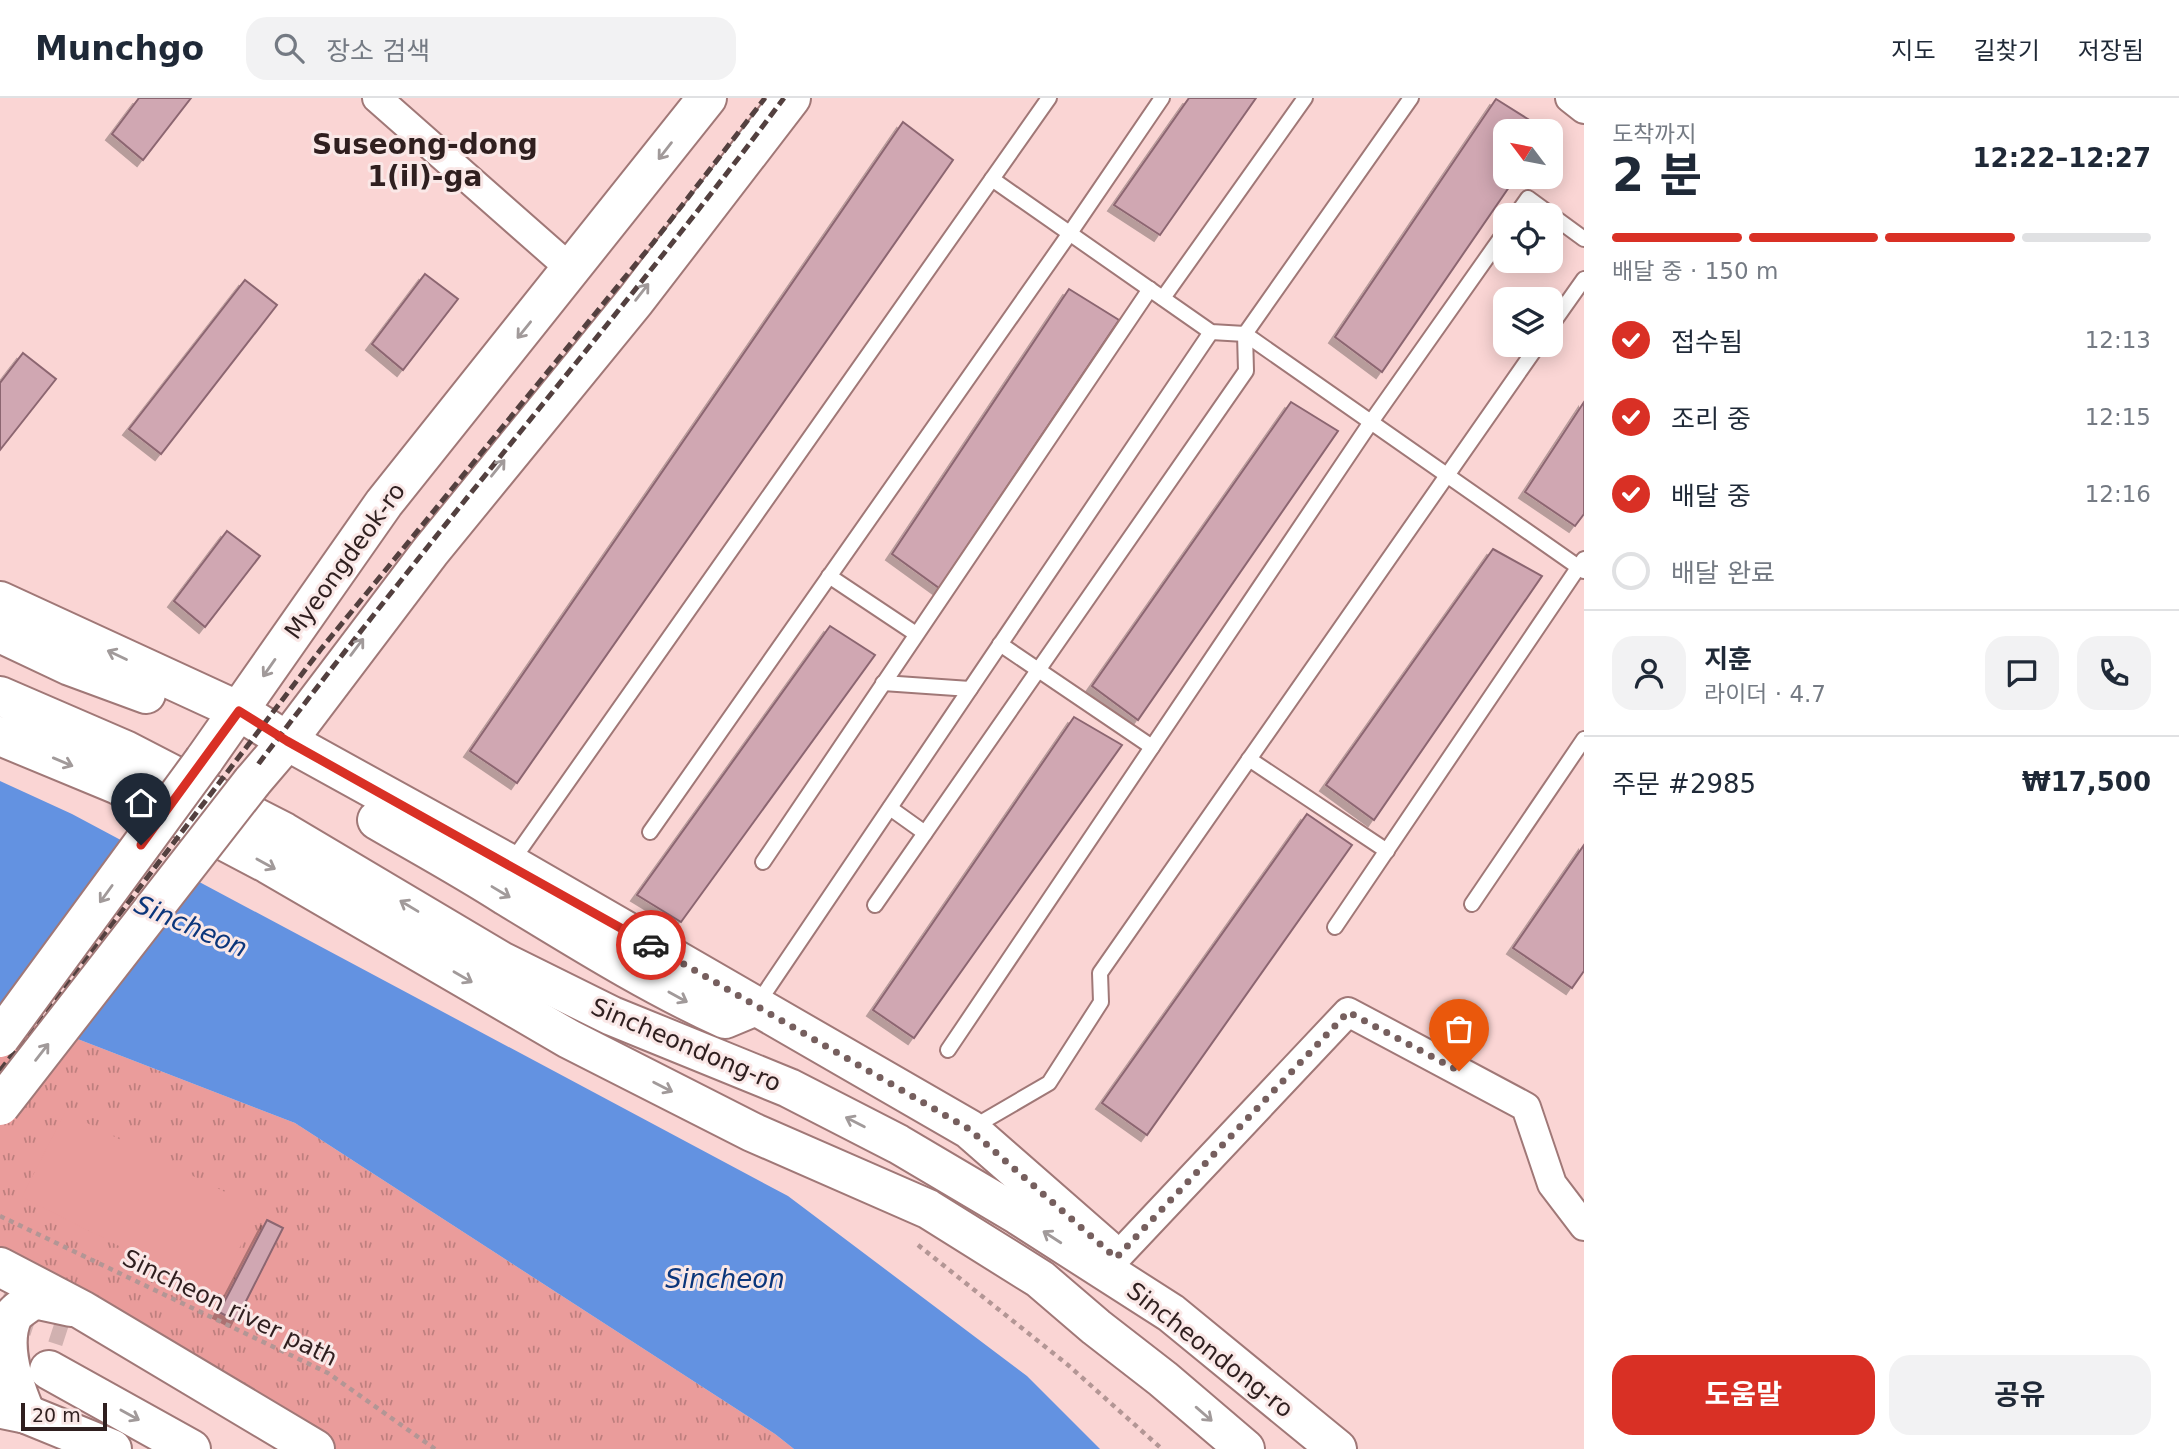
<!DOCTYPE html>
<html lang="ko">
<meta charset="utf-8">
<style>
:root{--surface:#fff;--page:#f2f2f3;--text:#1f2937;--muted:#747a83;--line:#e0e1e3;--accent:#d93025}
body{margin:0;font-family:"DejaVu Sans","Noto Sans KR",sans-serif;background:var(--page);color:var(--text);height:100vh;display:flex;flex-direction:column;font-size:26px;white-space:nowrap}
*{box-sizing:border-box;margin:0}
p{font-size:23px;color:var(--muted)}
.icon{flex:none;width:38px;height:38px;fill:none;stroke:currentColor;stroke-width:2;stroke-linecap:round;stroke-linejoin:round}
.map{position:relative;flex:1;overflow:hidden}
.side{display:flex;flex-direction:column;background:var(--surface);width:595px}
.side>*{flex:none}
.needle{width:46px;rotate:302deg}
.controls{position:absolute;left:1493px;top:21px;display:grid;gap:14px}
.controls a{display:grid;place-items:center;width:70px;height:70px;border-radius:14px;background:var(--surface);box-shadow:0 4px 18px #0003;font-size:35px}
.scale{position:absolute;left:21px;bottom:18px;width:86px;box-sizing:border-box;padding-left:7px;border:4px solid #2f1f1f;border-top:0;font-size:19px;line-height:24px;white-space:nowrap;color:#2f1f1f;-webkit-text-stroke:5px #fae8e7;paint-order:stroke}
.pin{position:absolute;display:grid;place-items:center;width:60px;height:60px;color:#fff;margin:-72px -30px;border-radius:50% 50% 50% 0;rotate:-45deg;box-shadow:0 0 7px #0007}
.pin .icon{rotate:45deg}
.courier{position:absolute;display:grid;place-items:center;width:70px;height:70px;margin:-35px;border:5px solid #d93025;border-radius:50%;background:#fff;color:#222;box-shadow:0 2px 9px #0007}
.head em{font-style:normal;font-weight:700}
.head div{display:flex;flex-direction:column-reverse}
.head{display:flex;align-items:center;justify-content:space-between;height:119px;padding:0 28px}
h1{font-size:46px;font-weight:700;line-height:52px}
.bar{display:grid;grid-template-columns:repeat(4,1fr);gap:10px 7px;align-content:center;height:84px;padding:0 28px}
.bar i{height:9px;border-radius:5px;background:var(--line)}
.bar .selected{background:var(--accent)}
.bar p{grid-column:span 4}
.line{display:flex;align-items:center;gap:18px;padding:0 28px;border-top:2px solid var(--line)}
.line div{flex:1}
.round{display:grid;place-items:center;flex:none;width:74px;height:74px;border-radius:21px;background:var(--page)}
ol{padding:0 28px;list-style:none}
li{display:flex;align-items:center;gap:21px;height:77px}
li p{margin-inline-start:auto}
li .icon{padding:7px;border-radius:50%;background:var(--accent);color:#fff;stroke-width:4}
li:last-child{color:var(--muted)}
li i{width:38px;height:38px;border:4px solid var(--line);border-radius:50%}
.primary-button{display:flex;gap:14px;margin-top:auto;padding:14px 28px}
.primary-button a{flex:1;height:80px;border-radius:21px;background:var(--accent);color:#fff;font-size:28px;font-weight:700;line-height:80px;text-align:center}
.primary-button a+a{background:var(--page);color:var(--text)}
header{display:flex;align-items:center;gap:42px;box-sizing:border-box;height:98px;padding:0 35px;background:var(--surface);border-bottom:2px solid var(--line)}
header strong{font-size:33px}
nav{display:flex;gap:38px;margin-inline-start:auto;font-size:24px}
.search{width:490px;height:63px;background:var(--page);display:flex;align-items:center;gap:18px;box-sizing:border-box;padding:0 24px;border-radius:21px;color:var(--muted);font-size:26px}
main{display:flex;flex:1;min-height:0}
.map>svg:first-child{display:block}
.park{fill:url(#park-tufts)}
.pitch{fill:#ea9c9b}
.water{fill:#6392e1}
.pier{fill:#fad5d4}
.building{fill:#d0a7b2;stroke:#8c6671;stroke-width:2;filter:url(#shadow)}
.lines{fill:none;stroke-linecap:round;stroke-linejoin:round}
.trunk-tunnel{stroke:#d1b1b0;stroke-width:38;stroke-dasharray:38 19;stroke-linecap:butt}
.service-casing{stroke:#a07877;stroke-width:18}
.minor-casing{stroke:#a07877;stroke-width:32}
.secondary-casing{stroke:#a07877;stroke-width:42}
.trunk-casing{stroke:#a07877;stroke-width:42}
.path{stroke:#b39695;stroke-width:4.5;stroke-dasharray:5 5;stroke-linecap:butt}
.service{stroke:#fff;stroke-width:14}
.minor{stroke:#fff;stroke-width:28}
.secondary{stroke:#fff;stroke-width:38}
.trunk{stroke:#fff;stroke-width:38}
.rail{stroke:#53403f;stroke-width:5;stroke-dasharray:10 5;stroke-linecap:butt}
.secondary-bridge-casing{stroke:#a07877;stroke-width:42;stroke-linecap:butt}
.secondary-bridge{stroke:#fff;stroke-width:38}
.oneway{stroke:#a19a9a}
.done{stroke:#765f5e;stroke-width:7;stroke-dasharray:0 12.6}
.route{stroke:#d93025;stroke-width:9}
.labels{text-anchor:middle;stroke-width:6;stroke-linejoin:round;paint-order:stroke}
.street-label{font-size:24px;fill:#2f1f1f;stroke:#fae8e7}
.water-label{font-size:26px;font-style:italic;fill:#0b367b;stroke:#fae8e7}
.quarter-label{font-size:28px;font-weight:bold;fill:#2f1f1f;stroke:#fae8e7}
</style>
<header>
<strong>Munchgo</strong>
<div class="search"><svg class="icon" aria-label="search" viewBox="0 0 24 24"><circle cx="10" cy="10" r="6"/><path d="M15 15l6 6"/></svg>장소 검색</div>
<nav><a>지도</a><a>길찾기</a><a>저장됨</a></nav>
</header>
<main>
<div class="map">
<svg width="1584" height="1351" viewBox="0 0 1584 1351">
<defs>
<pattern id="park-tufts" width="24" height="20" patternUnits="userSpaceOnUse" patternTransform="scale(1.75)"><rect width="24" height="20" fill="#ea9c9b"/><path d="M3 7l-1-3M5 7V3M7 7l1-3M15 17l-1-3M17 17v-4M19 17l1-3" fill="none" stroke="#be7f7e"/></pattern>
<filter id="shadow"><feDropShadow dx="-6" dy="6" stdDeviation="0" flood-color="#0004"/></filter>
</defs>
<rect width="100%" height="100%" fill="#fad5d4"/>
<!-- park -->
<polygon class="park" points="0,911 295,1025 775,1336 794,1351 315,1351 0,1169"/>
<!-- pitch -->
<polygon class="pitch" points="65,1014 259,1111 216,1197 22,1099"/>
<!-- water -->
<polygon class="water" points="0,683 72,716 788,1098 1027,1278 1100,1351 794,1351 775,1336 295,1025 0,911"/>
<!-- pier -->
<polygon class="pier" points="143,750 174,767 51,934 18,921"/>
<!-- building -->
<g class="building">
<polygon points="139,0 191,0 143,62 112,36"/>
<polygon points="1189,0 1256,0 1160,137 1114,107"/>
<polygon points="1496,1 1547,33 1505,33 1505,79 1516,79 1382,274 1335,239"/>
<polygon points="903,24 953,62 517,685 470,653"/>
<polygon points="425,176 458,201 403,272 372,246"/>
<polygon points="245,182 277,207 161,356 129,331"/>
<polygon points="1069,191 1119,222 939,490 892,456"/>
<polygon points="23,255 56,281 0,352 0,285"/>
<polygon points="1291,304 1338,333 1138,622 1092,588"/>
<polygon points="1584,304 1584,416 1575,428 1525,394"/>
<polygon points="227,433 260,458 205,529 174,503"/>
<polygon points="1493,451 1542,478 1374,722 1326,687"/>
<polygon points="830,528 875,557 681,824 637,797"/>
<polygon points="1074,619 1122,647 914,940 873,912"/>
<polygon points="1307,716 1352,747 1147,1037 1102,1005"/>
<polygon points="1584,747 1584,873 1572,890 1513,850"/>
<polygon points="267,1122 283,1130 236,1223 219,1214"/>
</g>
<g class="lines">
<!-- trunk-tunnel -->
<polyline class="trunk-tunnel" points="0,1208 68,1230"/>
<defs>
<g id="service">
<polyline points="992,81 1211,234 1245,236 1411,0"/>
<polyline points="1516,117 1528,100 1584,141"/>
<polyline points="1163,200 1305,0"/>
<polyline points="1550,229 1584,181"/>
<polyline points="1245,236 1584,473"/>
<polyline points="829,478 916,536"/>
<polyline points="1000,546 1152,649"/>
<polyline points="883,585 970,591"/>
<polyline points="1249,661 1387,753"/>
<polyline points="890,710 925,735"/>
<polyline points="650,734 1070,135 1162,0"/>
<polyline points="763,764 1150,191"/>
<polyline points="510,766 1049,0"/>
<polyline points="1472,806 1584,641"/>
<polyline points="875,807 1246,273 1245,236"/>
<polyline points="1335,829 1584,461"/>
<polyline points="756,908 1211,234"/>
<polyline points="948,952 1371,324 1505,134"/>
<polyline points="970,1031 1049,985 1101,904 1100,875 1538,247"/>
</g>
<g id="minor">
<polyline points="377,0 572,172"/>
<polyline points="1570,0 1584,11"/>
<polyline points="1116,1160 1348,914 1526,1009 1552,1086 1584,1128"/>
</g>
<g id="secondary">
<polyline points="0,503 239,613 287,643 510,766 969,1031 1105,1150"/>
<polyline points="0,535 70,568 146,596"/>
<polyline points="0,598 125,652 284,734 501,863 612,918 789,990 898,1046 1018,1117 1171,1215 1337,1351"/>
<polyline points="0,638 116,686 268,766 569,941 752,1034 928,1111 1040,1181 1096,1229 1163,1281 1245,1351"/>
<polyline points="204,662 384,405 707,0"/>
<polyline points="252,684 287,643 430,454 635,203 791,0"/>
<path d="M377 722C420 747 464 771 506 798 577 841 648 886 725 921L756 908"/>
</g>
<g id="trunk">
<polyline points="0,1169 82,1212 315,1351"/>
<polyline points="49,1272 191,1351"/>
<polyline points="2,1311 26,1316 112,1351"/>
<path d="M26 1316C14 1288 0 1246 13 1218 18 1211 28 1206 34 1201L71 1209"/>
</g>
</defs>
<!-- service casing -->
<use href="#service" class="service-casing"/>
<!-- minor casing -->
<use href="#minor" class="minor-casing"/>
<!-- secondary casing -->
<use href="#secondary" class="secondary-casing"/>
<!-- trunk casing -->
<use href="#trunk" class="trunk-casing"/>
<!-- path -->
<g class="path">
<polyline points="0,1118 328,1275 435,1351"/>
<polyline points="918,1147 1068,1267 1162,1351"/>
</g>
<!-- service -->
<use href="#service" class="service"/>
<!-- minor -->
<use href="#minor" class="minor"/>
<!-- secondary -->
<use href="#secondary" class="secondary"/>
<!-- trunk -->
<use href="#trunk" class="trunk"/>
<!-- rail -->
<g class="rail">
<polyline points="0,973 321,551 653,145 765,0"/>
<path d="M0 1016C130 837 261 658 399 485 527 323 660 166 784 0"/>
</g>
<defs>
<g id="secondary-bridge">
<polyline points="0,940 204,662"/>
<polyline points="0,1008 252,684"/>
</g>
</defs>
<!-- secondary-bridge casing -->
<use href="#secondary-bridge" class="secondary-bridge-casing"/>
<!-- secondary-bridge -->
<use href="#secondary-bridge" class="secondary-bridge"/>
</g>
<!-- one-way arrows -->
<defs><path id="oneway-shaft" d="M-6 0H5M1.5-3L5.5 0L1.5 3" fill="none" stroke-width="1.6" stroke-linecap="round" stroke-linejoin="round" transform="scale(1.75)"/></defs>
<g class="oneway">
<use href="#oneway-shaft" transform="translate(665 53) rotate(128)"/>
<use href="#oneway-shaft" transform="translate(642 194) rotate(-52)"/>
<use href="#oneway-shaft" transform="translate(524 232) rotate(129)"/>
<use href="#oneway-shaft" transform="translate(498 370) rotate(-51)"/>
<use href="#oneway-shaft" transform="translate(357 549) rotate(-53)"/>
<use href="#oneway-shaft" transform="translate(117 557) rotate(-155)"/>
<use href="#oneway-shaft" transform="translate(269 570) rotate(125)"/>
<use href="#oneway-shaft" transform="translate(63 664) rotate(23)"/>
<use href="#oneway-shaft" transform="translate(266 766) rotate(29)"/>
<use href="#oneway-shaft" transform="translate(501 794) rotate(31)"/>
<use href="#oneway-shaft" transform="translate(106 796) rotate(126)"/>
<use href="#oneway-shaft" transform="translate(409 808) rotate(-149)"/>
<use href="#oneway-shaft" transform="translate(463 879) rotate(30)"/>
<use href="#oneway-shaft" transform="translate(678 899) rotate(29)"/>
<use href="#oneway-shaft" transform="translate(42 954) rotate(-52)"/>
<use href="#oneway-shaft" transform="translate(663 989) rotate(27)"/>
<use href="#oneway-shaft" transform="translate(855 1024) rotate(-153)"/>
<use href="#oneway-shaft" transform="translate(1052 1139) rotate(-147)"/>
<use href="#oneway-shaft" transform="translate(1204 1316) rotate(41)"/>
<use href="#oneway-shaft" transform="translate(130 1317) rotate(29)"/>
</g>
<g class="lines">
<!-- done -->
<polyline class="done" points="651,847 969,1031 1116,1160 1348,914 1459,973"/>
<!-- route -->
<polyline class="route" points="141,747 239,613 287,643 651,847"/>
</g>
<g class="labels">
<!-- street labels -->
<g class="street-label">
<text transform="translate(345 463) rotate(-54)" y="8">Myeongdeok-ro</text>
<text transform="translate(686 947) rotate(23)" y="8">Sincheondong-ro</text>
<text transform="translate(230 1210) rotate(26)" y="8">Sincheon river path</text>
<text transform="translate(1210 1252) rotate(38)" y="8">Sincheondong-ro</text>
</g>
<!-- water labels -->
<g class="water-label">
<text transform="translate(191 828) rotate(23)" y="9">Sincheon</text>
<text x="725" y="1190">Sincheon</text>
</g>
<!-- quarter labels -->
<g class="quarter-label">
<text x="425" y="56">Suseong-dong<tspan x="425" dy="32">1(il)-ga</tspan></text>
</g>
</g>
</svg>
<div class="controls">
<a><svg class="needle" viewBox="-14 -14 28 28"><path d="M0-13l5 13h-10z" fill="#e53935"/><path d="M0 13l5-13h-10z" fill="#747a83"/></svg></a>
<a><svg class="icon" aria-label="locate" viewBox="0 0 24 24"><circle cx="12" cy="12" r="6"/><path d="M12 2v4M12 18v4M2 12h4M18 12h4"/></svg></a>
<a><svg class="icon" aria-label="layers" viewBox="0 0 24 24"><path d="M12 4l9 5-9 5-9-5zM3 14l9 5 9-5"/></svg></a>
</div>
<div class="scale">20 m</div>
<div class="pin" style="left:1459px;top:973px;background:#ea580c"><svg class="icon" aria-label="bag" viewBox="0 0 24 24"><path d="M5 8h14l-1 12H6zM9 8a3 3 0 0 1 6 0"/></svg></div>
<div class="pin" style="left:141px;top:747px;background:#1f2937"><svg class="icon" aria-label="home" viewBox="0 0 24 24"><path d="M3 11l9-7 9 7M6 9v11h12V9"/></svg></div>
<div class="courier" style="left:651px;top:847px"><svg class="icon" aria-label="car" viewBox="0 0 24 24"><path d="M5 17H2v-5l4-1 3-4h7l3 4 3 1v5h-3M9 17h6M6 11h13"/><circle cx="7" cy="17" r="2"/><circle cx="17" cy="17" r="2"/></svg></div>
</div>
<section class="side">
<div class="head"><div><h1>2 분</h1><p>도착까지</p></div><em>12:22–12:27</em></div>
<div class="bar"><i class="selected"></i><i class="selected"></i><i class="selected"></i><i></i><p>배달 중 · 150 m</p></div>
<ol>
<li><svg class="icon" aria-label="check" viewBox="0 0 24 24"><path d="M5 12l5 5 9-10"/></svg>접수됨<p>12:13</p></li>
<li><svg class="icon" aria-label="check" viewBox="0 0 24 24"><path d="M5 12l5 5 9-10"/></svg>조리 중<p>12:15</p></li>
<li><svg class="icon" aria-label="check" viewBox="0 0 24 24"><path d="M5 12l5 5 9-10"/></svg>배달 중<p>12:16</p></li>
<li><i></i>배달 완료</li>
</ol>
<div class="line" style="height:126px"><a class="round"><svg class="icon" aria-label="person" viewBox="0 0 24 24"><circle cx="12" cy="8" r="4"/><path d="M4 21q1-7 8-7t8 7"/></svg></a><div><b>지훈</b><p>라이더 · 4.7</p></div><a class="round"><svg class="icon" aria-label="chat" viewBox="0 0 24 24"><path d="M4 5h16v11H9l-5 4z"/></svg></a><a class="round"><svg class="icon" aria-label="phone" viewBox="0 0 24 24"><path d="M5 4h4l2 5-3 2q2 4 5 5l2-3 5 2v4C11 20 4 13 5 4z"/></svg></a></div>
<div class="line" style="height:91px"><div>주문 #2985</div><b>₩17,500</b></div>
<div class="primary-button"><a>도움말</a><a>공유</a></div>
</section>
</main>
